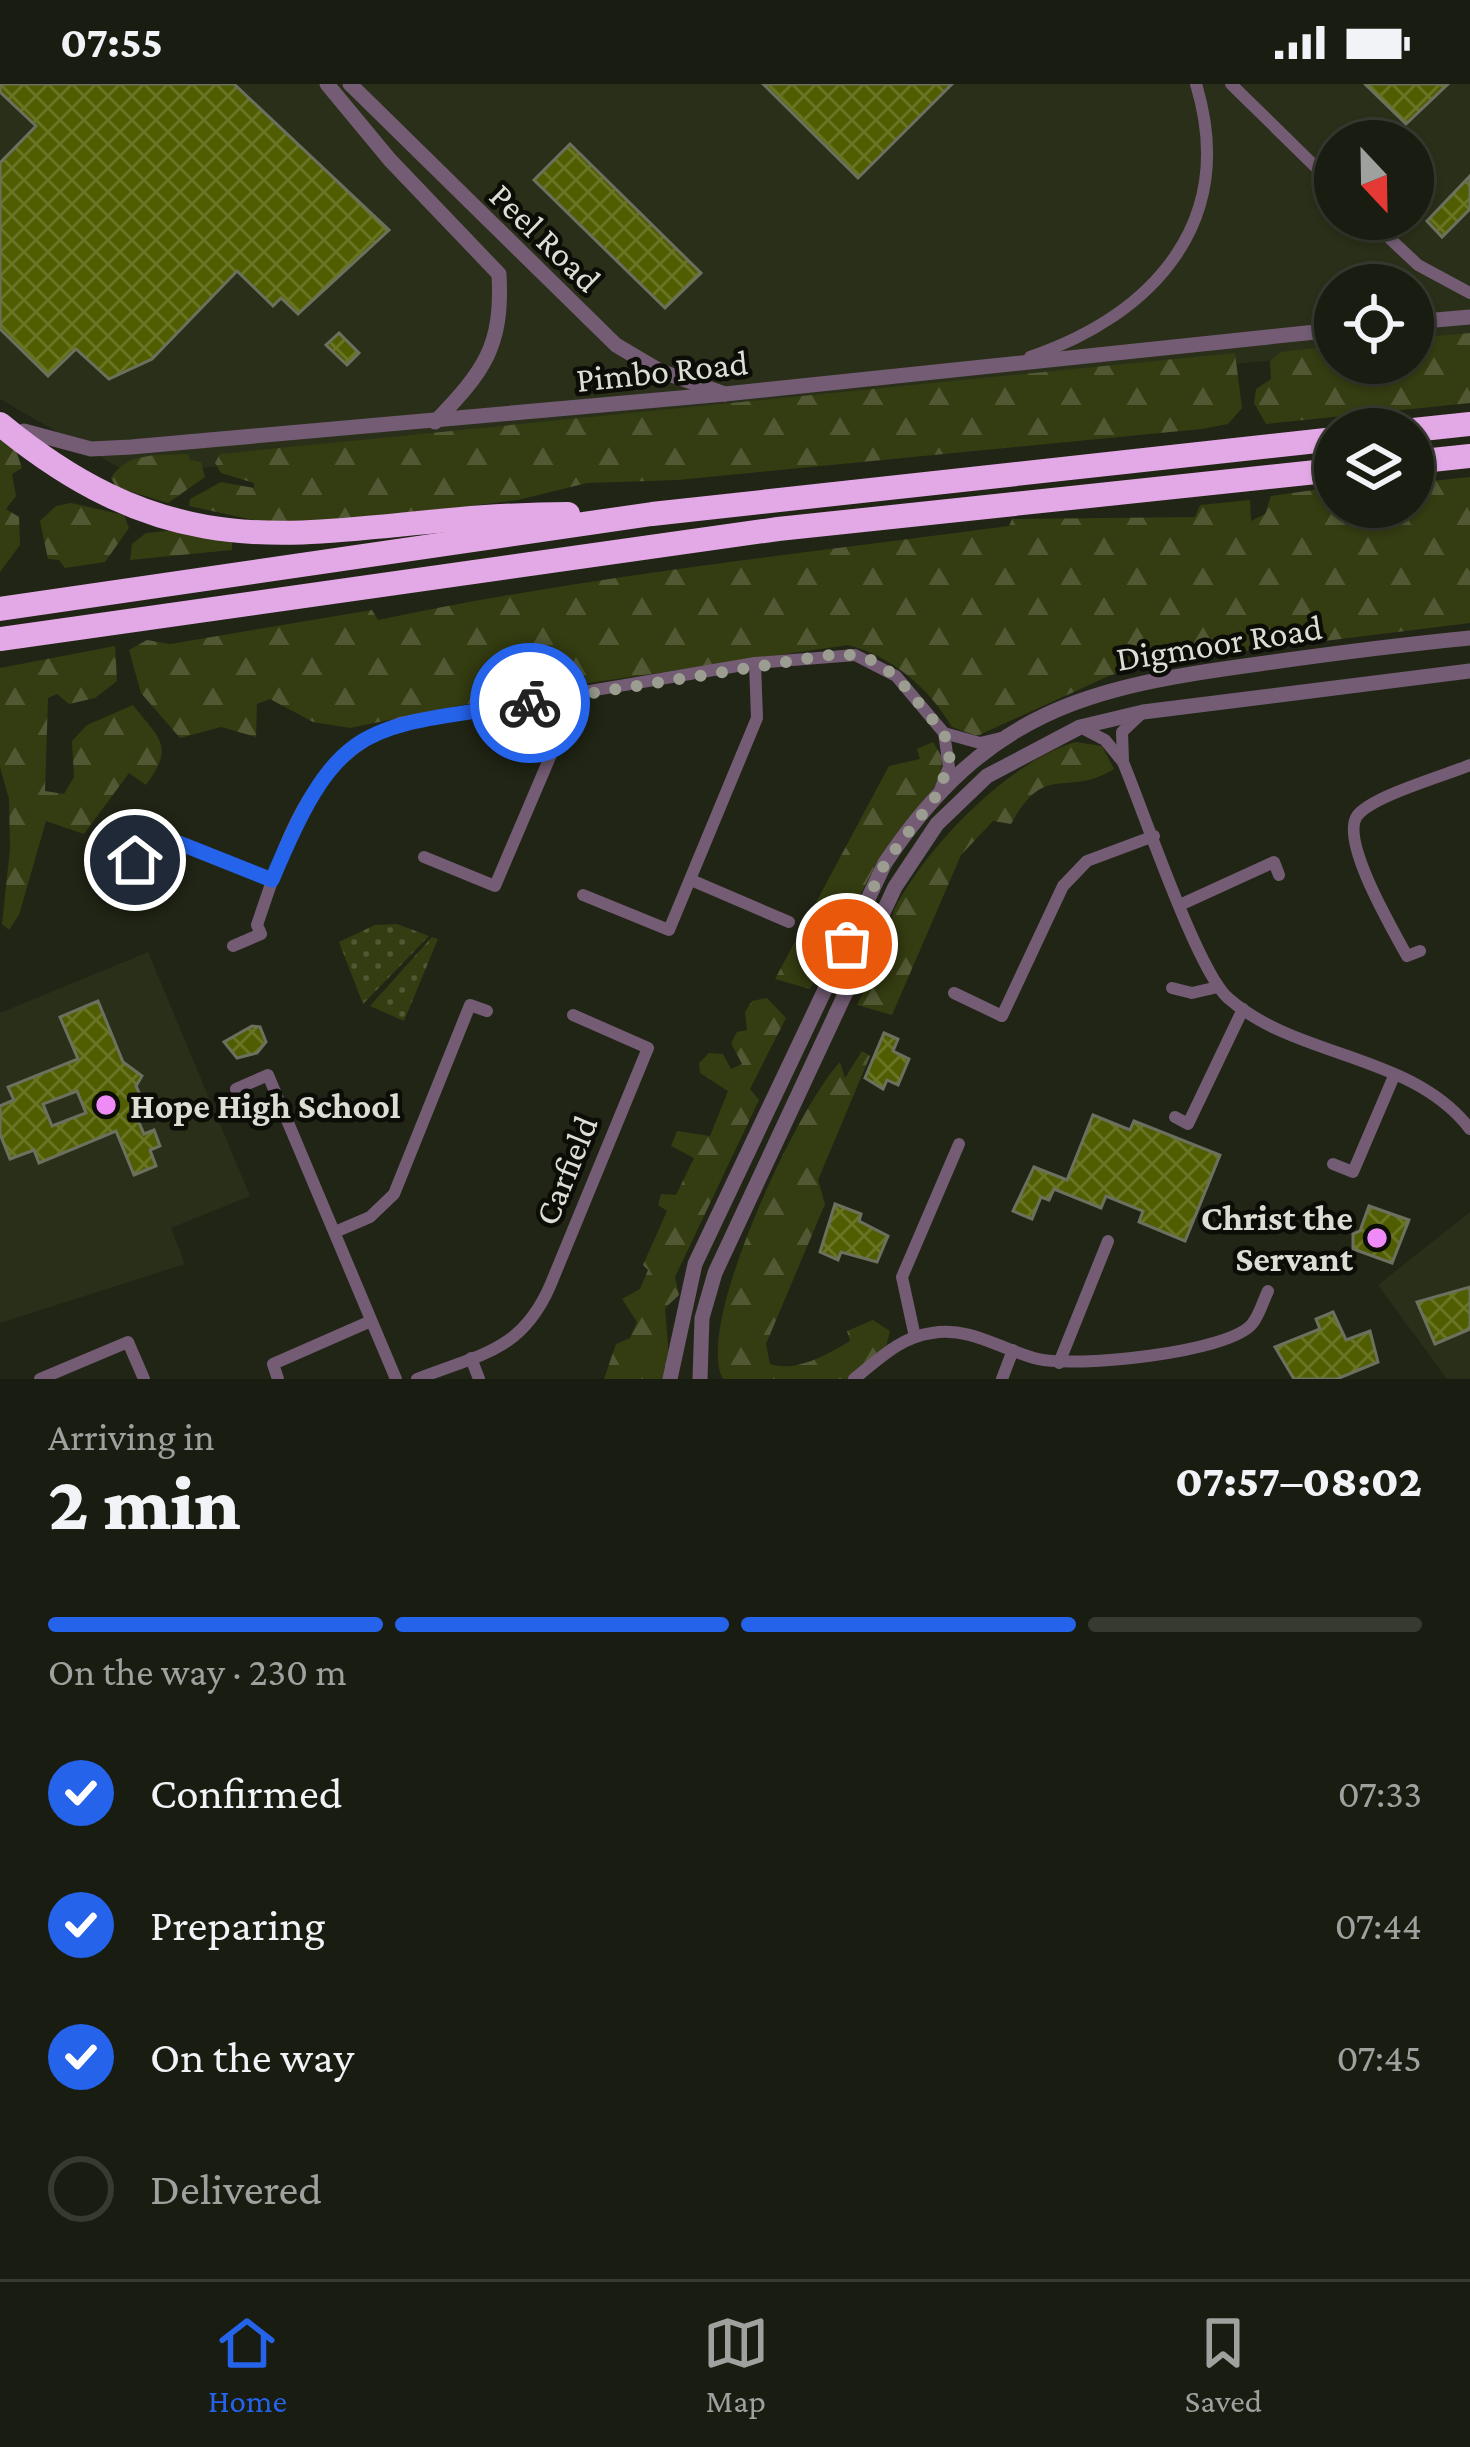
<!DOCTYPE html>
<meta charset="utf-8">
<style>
:root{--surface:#191c10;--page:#222519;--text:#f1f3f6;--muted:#9fa19f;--line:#373a30;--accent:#2563eb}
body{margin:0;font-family:"Crimson Pro",serif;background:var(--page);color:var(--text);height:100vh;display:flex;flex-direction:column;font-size:45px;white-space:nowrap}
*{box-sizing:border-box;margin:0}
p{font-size:39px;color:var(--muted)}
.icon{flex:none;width:66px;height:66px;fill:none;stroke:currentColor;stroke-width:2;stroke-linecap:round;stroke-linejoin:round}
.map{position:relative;height:1295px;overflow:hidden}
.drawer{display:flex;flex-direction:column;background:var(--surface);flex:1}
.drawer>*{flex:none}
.needle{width:78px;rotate:158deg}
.fabs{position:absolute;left:1314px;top:36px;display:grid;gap:24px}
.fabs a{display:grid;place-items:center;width:120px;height:120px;border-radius:50%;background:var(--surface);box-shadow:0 3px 9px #0004,0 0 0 3px var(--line);font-size:60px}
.pin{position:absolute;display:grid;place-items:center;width:102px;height:102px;color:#fff;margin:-51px;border:6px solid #fff;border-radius:50%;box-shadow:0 3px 12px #0007}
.courier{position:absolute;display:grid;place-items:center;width:120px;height:120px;margin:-60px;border:9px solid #2563eb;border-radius:50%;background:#fff;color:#222;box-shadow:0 3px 15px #0007}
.head em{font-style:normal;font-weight:800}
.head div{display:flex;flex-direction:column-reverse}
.head{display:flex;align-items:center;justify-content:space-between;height:204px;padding:0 48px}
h1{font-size:78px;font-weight:800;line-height:90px}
.bar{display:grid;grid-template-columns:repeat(4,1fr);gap:18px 12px;align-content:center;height:144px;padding:0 48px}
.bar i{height:15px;border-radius:9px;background:var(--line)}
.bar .active{background:var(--accent)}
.bar p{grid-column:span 4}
ol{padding:0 48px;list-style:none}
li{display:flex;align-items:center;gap:36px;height:132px}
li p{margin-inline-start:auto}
li .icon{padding:12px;border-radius:50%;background:var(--accent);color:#fff;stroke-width:4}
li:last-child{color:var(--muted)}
li i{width:66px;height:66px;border:6px solid var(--line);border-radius:50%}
.status{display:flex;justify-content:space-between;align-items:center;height:84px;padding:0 60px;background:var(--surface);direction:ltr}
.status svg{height:33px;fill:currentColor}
.menu{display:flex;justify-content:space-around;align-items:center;height:168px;border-top:3px solid var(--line);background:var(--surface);font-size:33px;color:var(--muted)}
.menu a{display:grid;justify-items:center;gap:6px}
.menu .active{color:var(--accent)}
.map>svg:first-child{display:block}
.built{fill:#2a2f19;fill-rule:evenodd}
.grass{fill:url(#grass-dots)}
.forest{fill:url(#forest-firs)}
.building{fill:url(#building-cross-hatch);stroke:#6c715f;stroke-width:3;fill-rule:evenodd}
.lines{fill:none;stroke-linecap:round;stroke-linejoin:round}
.minor{stroke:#735c74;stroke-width:12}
.tertiary{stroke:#735c74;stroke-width:15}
.motorway{stroke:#e3a9e7;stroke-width:24}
.done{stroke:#9b9d91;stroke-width:12;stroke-dasharray:0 21.6}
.route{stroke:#2563eb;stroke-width:15}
.poi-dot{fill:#ef8bf7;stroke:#0c0d07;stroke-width:4.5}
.labels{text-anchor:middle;stroke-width:9;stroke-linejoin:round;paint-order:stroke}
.street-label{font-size:36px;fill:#dcded4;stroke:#0c0d07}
.poi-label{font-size:36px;font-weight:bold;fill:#dcded4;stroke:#0c0d07;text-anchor:start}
</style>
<div class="status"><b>07:55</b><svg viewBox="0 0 49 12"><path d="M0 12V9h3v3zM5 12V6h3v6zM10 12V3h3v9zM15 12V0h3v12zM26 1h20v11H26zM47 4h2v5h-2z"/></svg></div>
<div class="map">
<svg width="1470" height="1295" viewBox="0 0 1470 1295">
<defs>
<pattern id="grass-dots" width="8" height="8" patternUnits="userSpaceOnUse" patternTransform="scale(3)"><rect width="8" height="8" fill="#343c11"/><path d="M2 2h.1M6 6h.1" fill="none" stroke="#515833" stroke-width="1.8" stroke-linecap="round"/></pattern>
<pattern id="forest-firs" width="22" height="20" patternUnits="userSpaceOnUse" patternTransform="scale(3)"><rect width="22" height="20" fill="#343c11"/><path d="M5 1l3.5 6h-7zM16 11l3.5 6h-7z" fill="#515833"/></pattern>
<pattern id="building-cross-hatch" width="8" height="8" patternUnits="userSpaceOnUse" patternTransform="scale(3)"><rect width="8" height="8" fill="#505d00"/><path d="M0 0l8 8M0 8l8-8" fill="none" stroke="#697424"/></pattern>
</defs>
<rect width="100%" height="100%" fill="#212515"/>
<!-- built -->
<g class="built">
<path d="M0 0H1470V257L1413 262V201H1335V270L132 391 0 315ZM1335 57H1413V135H1335Z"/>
<polygon points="148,868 250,1112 171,1144 185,1180 0,1239 0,929"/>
<polygon points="1470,1128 1470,1295 1447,1295 1378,1201"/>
</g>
<!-- grass -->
<g class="grass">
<polygon points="397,840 429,852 363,920 339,858 375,841"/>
<polygon points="432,853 438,855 404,937 370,922"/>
</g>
<!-- forest -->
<g class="forest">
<polygon points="1470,249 1470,319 1266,340 1254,319 1256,305 1271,295 1270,277 1281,268 1335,262 1335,279 1413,279 1413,254"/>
<polygon points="1235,269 1242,324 1228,340 1201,345 678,396 587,399 518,416 349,437 258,437 189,422 190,415 221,398 254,404 254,399 221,389 215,379 220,370"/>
<polygon points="0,348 14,361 22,384 12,390 16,412 6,425 19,433 20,461 0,488"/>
<path d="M188 370 190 376 201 378 205 393 168 419 116 403 111 394C128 367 159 372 188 370Z"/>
<path d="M1470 393V539L1187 574 1111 591 977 652 952 643C928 603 893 573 848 561L521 609 350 644 313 638 270 615 257 620 256 653 221 643 180 654 141 609 129 566 147 556 170 560 372 526 378 536C586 492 798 470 1009 442L1012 435 1195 433 1200 421 1250 416 1251 437 1265 430 1271 412 1335 403V423H1413V399Z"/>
<polygon points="71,419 124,431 129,444 105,478 65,484 59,476 48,475 40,437 56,422"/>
<polygon points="176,446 232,456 232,466 130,476 132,460 146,449"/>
<path d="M115 562 117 597 95 614 69 620 57 610 48 614 45 707 64 710 74 693 72 657 87 641 133 621C160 656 175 661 146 701L129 689 84 750 46 737 19 831 9 846 2 840 10 765 9 715 0 683V584Z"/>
<polygon points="933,658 942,673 941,694 877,779 810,905 775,895 889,682 920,675 917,665"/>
<path d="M1076 658 1102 662 1114 685C1065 715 1046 676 1011 740L993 737 961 771 892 931 857 921C868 899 879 876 889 853 893 843 890 836 894 826 925 764 1010 676 1076 658Z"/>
<polygon points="767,914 786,934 750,1005 759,1016 675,1193 679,1211 665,1224 669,1273 663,1295 604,1295 616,1260 630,1254 637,1238 622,1215 640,1205 648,1186 643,1181 667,1127 658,1121 661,1110 676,1111 694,1074 671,1062 677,1047 710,1052 728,1007 700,989 699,979 709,969 723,970 731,985 742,980 731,959 737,948 747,946 745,928 752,917"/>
<path d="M862 967 870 972 818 1096 825 1120 766 1260 770 1280C796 1289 828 1270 850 1257L847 1247 873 1236 890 1247 885 1267 852 1289 856 1295H723C693 1242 799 1021 840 978L845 994Z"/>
</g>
<!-- building -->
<g class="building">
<polygon points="0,0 234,0 389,146 298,230 281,214 273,222 237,187 152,275 109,295 76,265 48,292 0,245 0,79 36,42 0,8"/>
<polygon points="763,0 952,0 858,94"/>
<polygon points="1365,0 1448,0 1406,40"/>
<polygon points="570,60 701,189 665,224 534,96"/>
<polygon points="1470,92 1470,125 1442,153 1427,137"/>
<polygon points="339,249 359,269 347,281 326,261"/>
<path d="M98 917 123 978 142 992 136 1002 142 1015 131 1020 144 1050 154 1046 160 1062 150 1066 156 1082 134 1091 116 1047 39 1079 34 1066 10 1075 0 1050V1022L14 1016 8 1003 78 975 60 933ZM77 1007 86 1029 52 1042 43 1020Z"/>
<polygon points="252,942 260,943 266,958 257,969 237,974 224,958"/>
<polygon points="884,949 898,955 893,967 909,975 898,1001 887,996 883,1005 865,994"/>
<polygon points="1093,1031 1130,1046 1134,1037 1220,1071 1185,1157 1139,1138 1143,1127 1106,1112 1101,1124 1054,1105 1049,1116 1041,1113 1032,1135 1013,1127 1034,1083 1067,1096"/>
<polygon points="835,1120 861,1130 859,1137 888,1152 877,1178 841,1168 838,1176 820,1168"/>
<polygon points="1369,1122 1409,1136 1392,1179 1353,1165 1353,1150 1360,1147"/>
<polygon points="1470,1203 1470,1245 1435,1260 1417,1218"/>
<polygon points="1333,1228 1346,1256 1370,1247 1378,1278 1337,1295 1294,1295 1275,1263 1320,1245 1316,1235"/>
</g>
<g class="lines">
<!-- minor -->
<g class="minor">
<polyline points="1231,0 1335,102"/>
<polyline points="1369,135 1418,181 1470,209"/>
<path d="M1030 273C1154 230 1238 138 1196 0"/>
<path d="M1080 643 1105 656 1123 678C1143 726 1197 886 1228 914 1297 975 1412 969 1470 1045"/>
<polyline points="944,649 980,659 1001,654"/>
<polyline points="1123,677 1122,648 1143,628"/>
<polyline points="424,773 495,802 553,666 549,616"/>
<polyline points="135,776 179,759 272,796"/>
<polyline points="691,796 789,838"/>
<polyline points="583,811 669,846 757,634 755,579"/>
<polyline points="1182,820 1274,778 1279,791"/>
<path d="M233 862 261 850 257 841C287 753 308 675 400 639L755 579 855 571 896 592 944 649 949 683 940 706"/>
<path d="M1420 867 1407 872C1393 846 1340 757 1357 732 1372 712 1444 692 1470 681"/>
<polyline points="1172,904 1192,909 1218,903"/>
<polyline points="954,909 1002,932 1063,802 1087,777 1154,752"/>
<polyline points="236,1005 268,991 396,1295"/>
<polyline points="1175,1033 1188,1040 1243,925"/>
<polyline points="1333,1080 1353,1088 1394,992"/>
<polyline points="335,1148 370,1133 394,1110 470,921 487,927"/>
<polyline points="915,1253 902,1193 959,1060"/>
<polyline points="471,1274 479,1295"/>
<polyline points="1059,1279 1108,1157"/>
<polyline points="40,1295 128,1258 144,1295"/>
<polyline points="278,1295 273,1280 371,1237"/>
<path d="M417 1295C480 1270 521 1268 550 1202L648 964 573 931"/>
<path d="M854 1295C878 1276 900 1253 932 1249 971 1242 1001 1266 1038 1275 1075 1284 1228 1269 1252 1240 1259 1232 1263 1217 1268 1207"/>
<polyline points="1002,1295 1013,1266"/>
</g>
<!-- tertiary -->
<g class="tertiary">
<path d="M327 0 390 76 499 190C503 263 484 287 435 338"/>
<polyline points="350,0 616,261 660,287 725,310"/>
<polyline points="1413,238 1470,233"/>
<polyline points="24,347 91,365 131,363 725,310 1335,246"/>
<path d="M670 1295 695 1180 885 779C987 627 1086 603 1259 580 1329 570 1399 561 1470 554"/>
<polyline points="700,1295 702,1234 715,1189 895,803 937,740 987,692 1080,643 1143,628 1470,587"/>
</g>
<!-- motorway -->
<g class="motorway">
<path d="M0 340C206 510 334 430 568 430"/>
<polyline points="1413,346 1470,340"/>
<polyline points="1413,378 1470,372"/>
<polyline points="0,525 652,430 1335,355"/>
<polyline points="0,555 778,445 1335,386"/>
</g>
</g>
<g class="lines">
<!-- done -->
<polyline class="done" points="530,619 842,569 871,576 896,592 944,649 950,671 940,707 885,779 847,860"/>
<!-- route -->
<path class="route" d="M135 776 179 759 272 796C340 632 365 645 530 619"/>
</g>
<!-- markers -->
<g class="poi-dot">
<circle cx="106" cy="1021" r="12"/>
<circle cx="1377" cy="1154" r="12"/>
</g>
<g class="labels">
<!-- street labels -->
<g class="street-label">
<text transform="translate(546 153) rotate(44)" y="13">Peel Road</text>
<text transform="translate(662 286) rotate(-6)" y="13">Pimbo Road</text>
<text transform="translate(1219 558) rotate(-9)" y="13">Digmoor Road</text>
<text transform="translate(565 1086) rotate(-68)" y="13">Carfield</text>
</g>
<!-- poi labels -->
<g class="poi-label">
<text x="130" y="1034">Hope High School</text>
<text x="1353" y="1146" text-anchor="end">Christ the<tspan x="1353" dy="41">Servant</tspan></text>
</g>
</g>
</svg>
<div class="fabs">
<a><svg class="needle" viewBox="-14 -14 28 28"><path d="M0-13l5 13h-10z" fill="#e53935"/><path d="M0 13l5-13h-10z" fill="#9fa19f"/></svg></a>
<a><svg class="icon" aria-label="locate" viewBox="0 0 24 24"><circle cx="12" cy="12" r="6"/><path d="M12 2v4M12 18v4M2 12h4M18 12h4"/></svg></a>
<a><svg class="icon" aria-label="layers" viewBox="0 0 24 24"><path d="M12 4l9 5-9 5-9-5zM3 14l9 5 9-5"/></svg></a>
</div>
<div class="pin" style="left:847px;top:860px;background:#ea580c"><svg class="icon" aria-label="bag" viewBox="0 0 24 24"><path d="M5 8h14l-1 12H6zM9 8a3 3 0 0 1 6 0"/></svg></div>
<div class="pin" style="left:135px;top:776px;background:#1f2937"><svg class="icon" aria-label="home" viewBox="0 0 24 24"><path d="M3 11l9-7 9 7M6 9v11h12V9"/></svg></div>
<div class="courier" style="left:530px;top:619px"><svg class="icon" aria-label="bike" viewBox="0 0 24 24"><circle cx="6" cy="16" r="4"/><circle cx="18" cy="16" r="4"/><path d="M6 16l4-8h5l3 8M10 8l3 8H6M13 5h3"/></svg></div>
</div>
<section class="drawer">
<div class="head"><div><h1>2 min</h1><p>Arriving in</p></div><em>07:57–08:02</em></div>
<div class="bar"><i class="active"></i><i class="active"></i><i class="active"></i><i></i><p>On the way · 230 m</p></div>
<ol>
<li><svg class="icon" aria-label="check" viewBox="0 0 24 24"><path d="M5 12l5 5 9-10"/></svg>Confirmed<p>07:33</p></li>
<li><svg class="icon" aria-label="check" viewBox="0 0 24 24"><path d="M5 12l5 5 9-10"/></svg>Preparing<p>07:44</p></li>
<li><svg class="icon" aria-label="check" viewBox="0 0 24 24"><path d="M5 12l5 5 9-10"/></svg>On the way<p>07:45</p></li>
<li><i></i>Delivered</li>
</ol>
</section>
<nav class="menu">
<a class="active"><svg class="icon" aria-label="home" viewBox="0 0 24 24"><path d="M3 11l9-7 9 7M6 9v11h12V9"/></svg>Home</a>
<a><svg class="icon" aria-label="map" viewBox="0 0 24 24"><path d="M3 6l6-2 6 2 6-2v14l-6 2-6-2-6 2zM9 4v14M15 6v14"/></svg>Map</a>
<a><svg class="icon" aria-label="saved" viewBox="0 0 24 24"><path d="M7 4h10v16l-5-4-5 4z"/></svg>Saved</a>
</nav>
